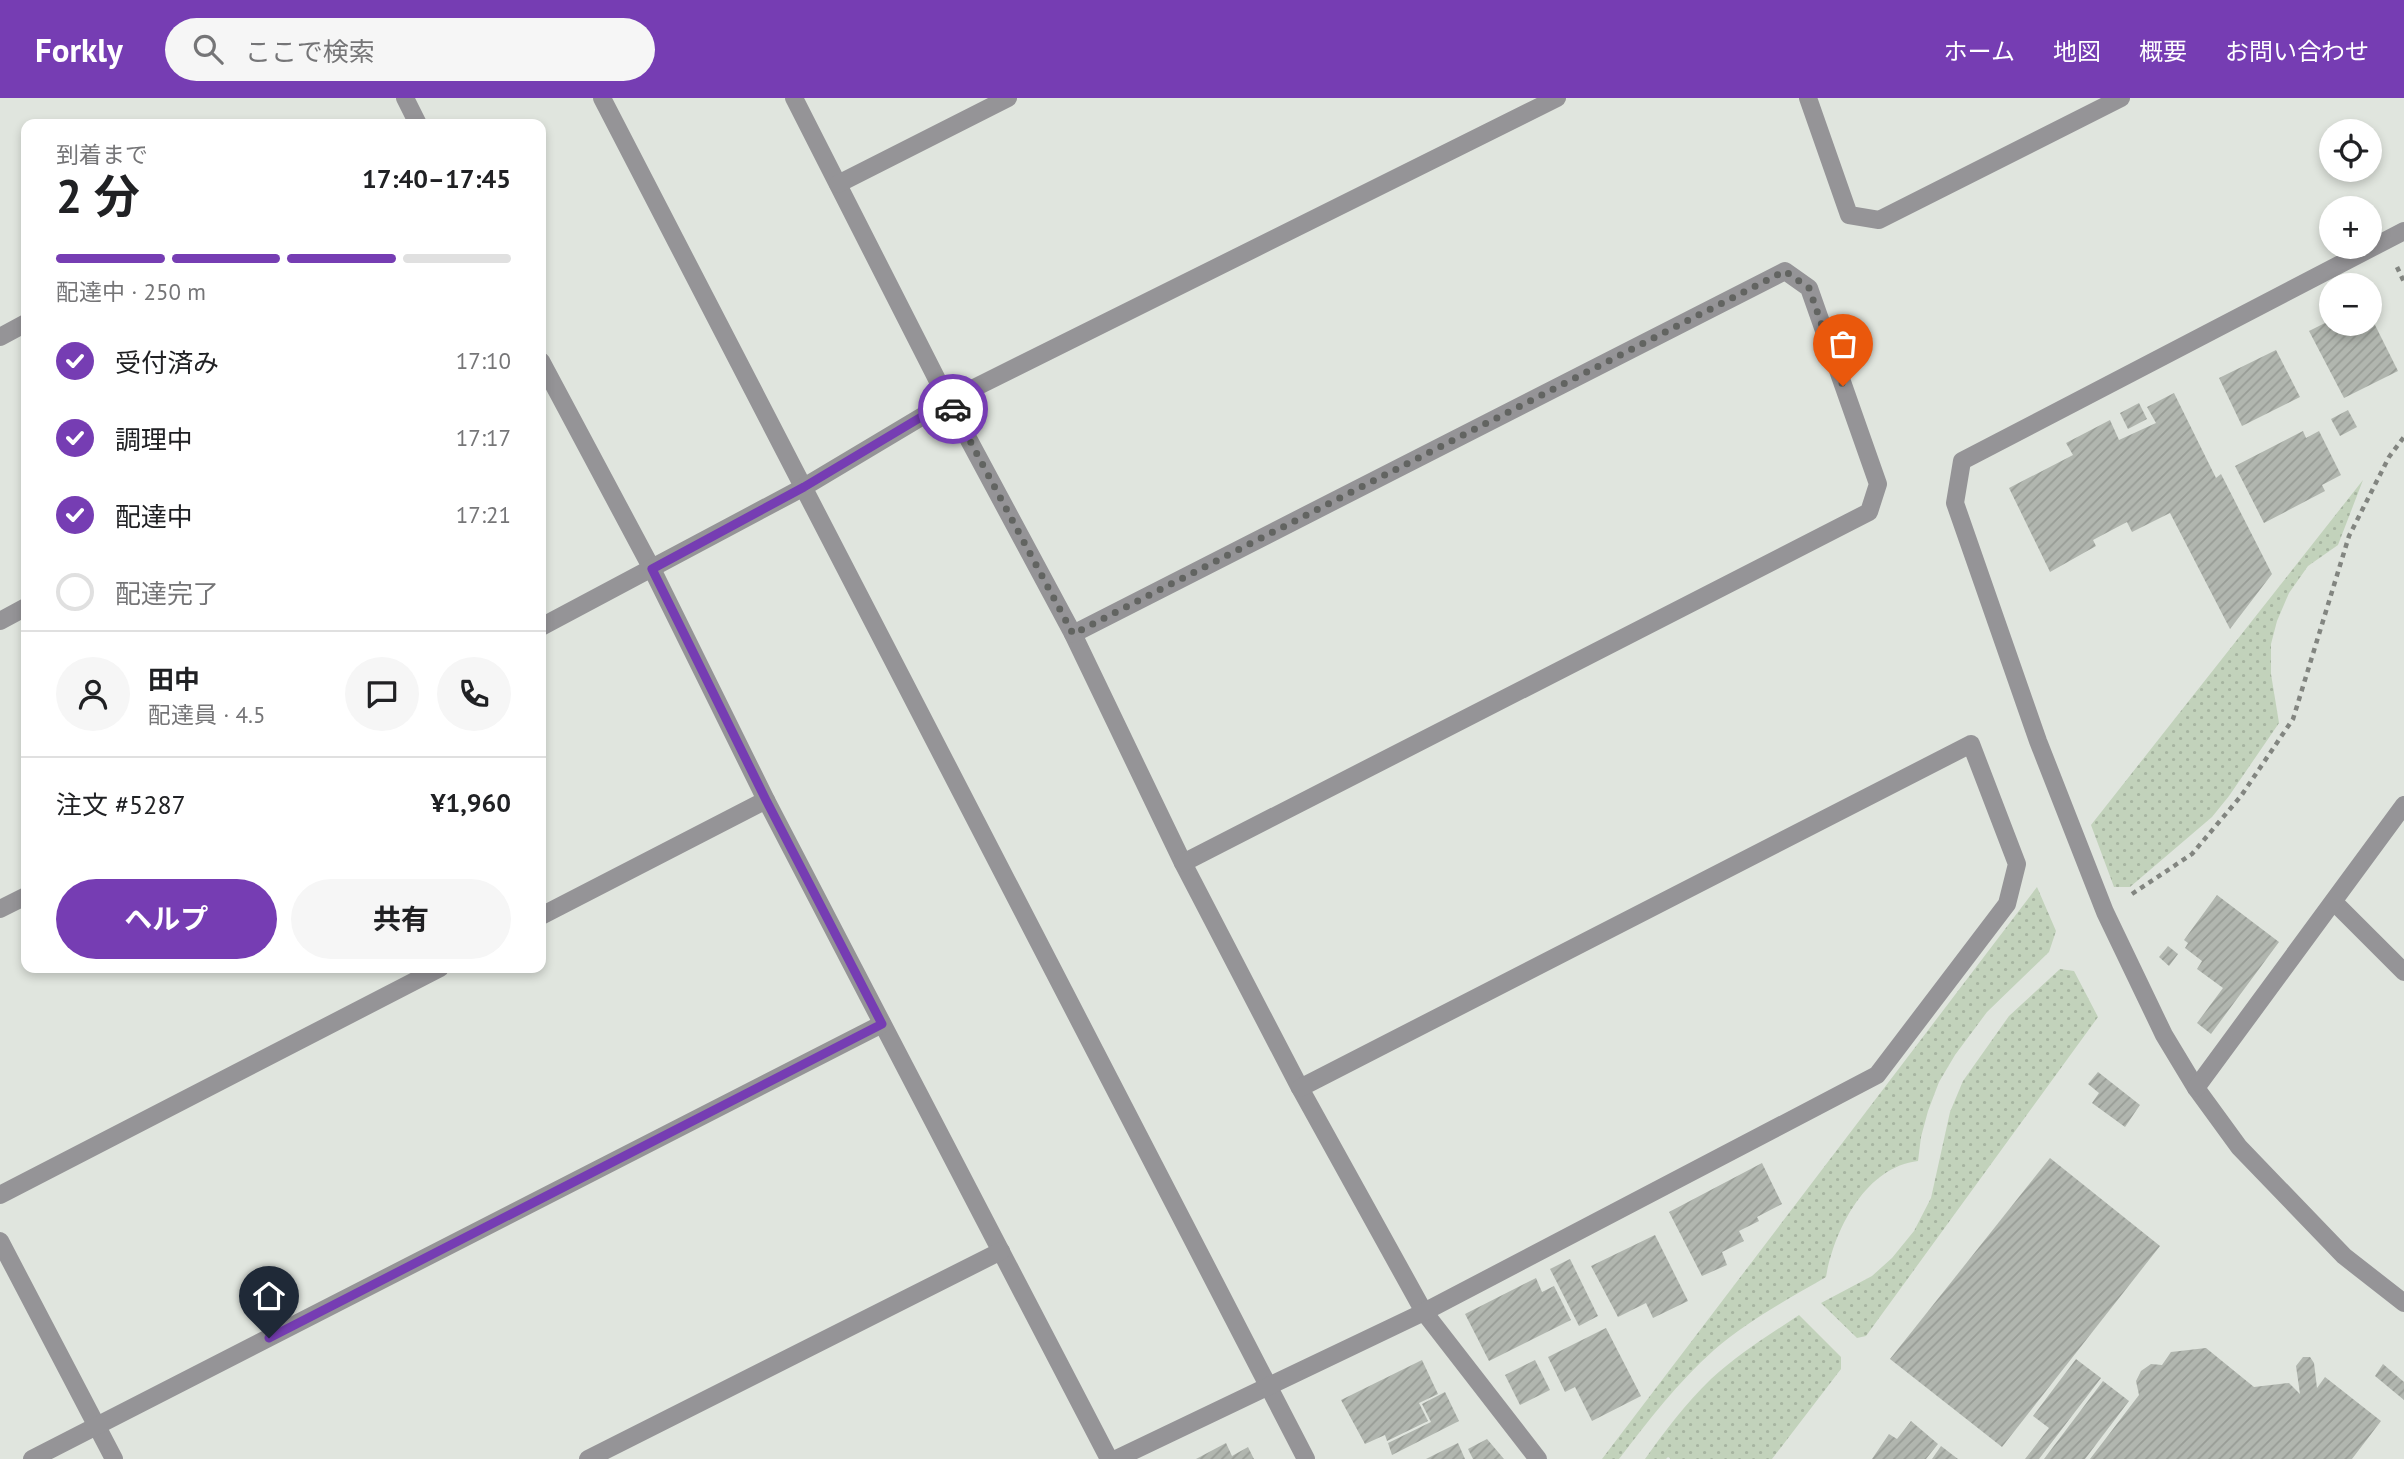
<!DOCTYPE html>
<html lang="ja">
<meta charset="utf-8">
<style>
:root{--surface:#fff;--page:#f6f6f6;--text:#202124;--muted:#757577;--line:#e0e0e0;--accent:#763db3}
body{margin:0;font-family:"PT Sans","Noto Sans JP",sans-serif;background:var(--page);color:var(--text);height:100vh;display:flex;flex-direction:column;font-size:26px;white-space:nowrap}
*{box-sizing:border-box;margin:0}
p{font-size:23px;color:var(--muted)}
.icon{flex:none;width:38px;height:38px;fill:none;stroke:currentColor;stroke-width:2;stroke-linecap:round;stroke-linejoin:round}
.map{position:relative;flex:1;overflow:hidden}
.details{position:absolute;left:21px;top:21px;width:525px;height:854px;display:flex;flex-direction:column;background:var(--surface);border-radius:14px;box-shadow:0 4px 10px #0003}
.details>*{flex:none}
.tools{position:absolute;left:2319px;top:21px;display:grid;gap:14px}
.tools a{display:grid;place-items:center;width:63px;height:63px;border-radius:50%;background:var(--surface);box-shadow:0 4px 10px #0003;font-size:35px}
.pin{position:absolute;display:grid;place-items:center;width:60px;height:60px;color:#fff;margin:-72px -30px;border-radius:50% 50% 50% 0;rotate:-45deg;box-shadow:0 0 7px #0007}
.pin .icon{rotate:45deg}
.courier{position:absolute;display:grid;place-items:center;width:70px;height:70px;margin:-35px;border:5px solid #763db3;border-radius:50%;background:#fff;color:#222;box-shadow:0 2px 9px #0007}
.summary em{font-style:normal;font-weight:700}
.summary div{display:flex;flex-direction:column-reverse}
.summary{display:flex;align-items:center;justify-content:space-between;height:119px;padding:0 35px}
h1{font-size:46px;font-weight:700;line-height:52px}
.bar{display:grid;grid-template-columns:repeat(4,1fr);gap:10px 7px;align-content:center;height:84px;padding:0 35px}
.bar i{height:9px;border-radius:5px;background:var(--line)}
.bar .current{background:var(--accent)}
.bar p{grid-column:span 4}
.line{display:flex;align-items:center;gap:18px;padding:0 35px;border-top:2px solid var(--line)}
.line div{flex:1}
.round{display:grid;place-items:center;flex:none;width:74px;height:74px;border-radius:37px;background:var(--page)}
ol{padding:0 35px;list-style:none}
li{display:flex;align-items:center;gap:21px;height:77px}
li p{margin-inline-start:auto}
li .icon{padding:7px;border-radius:50%;background:var(--accent);color:#fff;stroke-width:4}
li:last-child{color:var(--muted)}
li i{width:38px;height:38px;border:4px solid var(--line);border-radius:50%}
.button{display:flex;gap:14px;margin-top:auto;padding:14px 35px}
.button a{flex:1;height:80px;border-radius:42px;background:var(--accent);color:#fff;font-size:28px;font-weight:700;line-height:80px;text-align:center}
.button a+a{background:var(--page);color:var(--text)}
header{display:flex;align-items:center;gap:42px;box-sizing:border-box;height:98px;padding:0 35px;background:var(--accent);color:#fff}
header strong{font-size:33px}
nav{display:flex;gap:38px;margin-inline-start:auto;font-size:24px}
.search{width:490px;height:63px;background:var(--page);display:flex;align-items:center;gap:18px;box-sizing:border-box;padding:0 24px;border-radius:38px;color:var(--muted);font-size:26px}
.map>svg:first-child{display:block}
.grass{fill:url(#grass-dots)}
.building{fill:url(#building-hatch)}
.lines{fill:none;stroke-linecap:round;stroke-linejoin:round}
.path{stroke:#828580;stroke-width:4.5;stroke-dasharray:5 5;stroke-linecap:butt}
.minor{stroke:#959497;stroke-width:18}
.done{stroke:#626461;stroke-width:7;stroke-dasharray:0 12.6}
.route{stroke:#763db3;stroke-width:9}
</style>
<header>
<strong>Forkly</strong>
<div class="search"><svg class="icon" aria-label="search" viewBox="0 0 24 24"><circle cx="10" cy="10" r="6"/><path d="M15 15l6 6"/></svg>ここで検索</div>
<nav><a>ホーム</a><a>地図</a><a>概要</a><a>お問い合わせ</a></nav>
</header>
<div class="map">
<svg width="2404" height="1361" viewBox="0 0 2404 1361">
<defs>
<pattern id="grass-dots" width="8" height="8" patternUnits="userSpaceOnUse" patternTransform="scale(1.75)"><rect width="8" height="8" fill="#c2d2bb"/><path d="M2 2h.1M6 6h.1" fill="none" stroke="#a6b4a0" stroke-width="1.8" stroke-linecap="round"/></pattern>
<pattern id="building-hatch" width="6" height="6" patternUnits="userSpaceOnUse" patternTransform="scale(1.75)"><rect width="6" height="6" fill="#b1b6af"/><path d="M-1 1l2-2M0 6l6-6M5 7l2-2" fill="none" stroke="#989c96"/></pattern>
</defs>
<rect width="100%" height="100%" fill="#e0e5de"/>
<!-- grass -->
<g class="grass">
<polygon points="2363,382 2338,447 2308,468 2289,495 2277,523 2271,546 2271,576 2279,625 2229,698 2212,719 2130,789 2114,789 2091,727"/>
<path d="M2037 789 2056 833 2049 854 1987 914 1955 957 1939 984 1928 1013 1921 1039 1918 1063C1865 1069 1834 1133 1826 1179 1788 1201 1748 1223 1714 1252 1678 1284 1648 1323 1619 1361H1602Z"/>
<polygon points="2060,871 2074,873 2098,919 1866,1238 1857,1240 1821,1205 1872,1178 1892,1160 1914,1133 1931,1100 1950,1014 1963,983 2009,918"/>
<path d="M1799 1217 1841 1259V1271L1772 1361H1671L1668 1359 1666 1361H1645C1665 1333 1686 1305 1711 1281 1737 1257 1769 1237 1799 1217Z"/>
</g>
<!-- building -->
<g class="building">
<polygon points="2370,217 2398,273 2344,300 2309,233 2331,222 2331,226 2370,226"/>
<polygon points="2276,252 2300,299 2242,328 2219,280"/>
<polygon points="2174,295 2216,380 2221,376 2272,476 2230,531 2170,415 2132,434 2127,424 2093,442 2096,448 2050,474 2009,390 2073,357 2066,345 2110,322 2119,342 2156,325 2147,309"/>
<polygon points="2139,305 2147,321 2128,331 2120,315"/>
<polygon points="2348,312 2357,329 2340,338 2331,321"/>
<polygon points="2303,333 2306,340 2319,333 2341,377 2322,387 2325,393 2264,425 2235,368"/>
<polygon points="2217,797 2279,844 2211,936 2197,925 2223,890 2197,871 2202,863 2185,850 2188,845 2184,842"/>
<polygon points="2168,848 2178,856 2169,868 2159,859"/>
<polygon points="2098,974 2140,1007 2125,1029 2092,1005 2099,995 2088,986"/>
<polygon points="2050,1060 2160,1148 2002,1349 1890,1261"/>
<polygon points="1762,1065 1782,1106 1757,1119 1759,1123 1739,1133 1744,1143 1722,1154 1727,1167 1702,1178 1669,1114"/>
<polygon points="1655,1137 1688,1203 1653,1220 1646,1205 1618,1219 1591,1168"/>
<polygon points="1570,1161 1598,1218 1579,1228 1550,1171"/>
<polygon points="1536,1180 1542,1194 1554,1188 1571,1222 1489,1263 1465,1216"/>
<polygon points="1606,1230 1641,1298 1592,1323 1575,1289 1565,1294 1548,1259"/>
<polygon points="2206,1250 2254,1289 2289,1285 2300,1296 2296,1268 2303,1259 2310,1259 2314,1265 2317,1290 2325,1279 2381,1323 2352,1361 2090,1361 2139,1297 2136,1283 2141,1273 2151,1266 2162,1267 2171,1254"/>
<polygon points="2076,1261 2101,1280 2039,1361 2025,1361 2049,1330 2033,1318"/>
<polygon points="1422,1262 1438,1296 1419,1305 1428,1323 1387,1343 1385,1337 1365,1346 1341,1302"/>
<polygon points="1535,1262 1550,1292 1520,1307 1505,1277"/>
<polygon points="2383,1266 2404,1284 2404,1302 2375,1278"/>
<polygon points="2103,1283 2129,1303 2085,1361 2044,1361"/>
<polygon points="1445,1294 1459,1323 1392,1357 1388,1345 1431,1324 1422,1306"/>
<polygon points="1911,1323 1938,1346 1926,1361 1872,1361 1889,1336 1897,1341"/>
<polygon points="1487,1341 1504,1361 1473,1361 1468,1351"/>
<polygon points="1226,1345 1232,1358 1248,1349 1254,1361 1196,1361"/>
<polygon points="1458,1345 1465,1361 1426,1361"/>
<polygon points="1941,1348 1958,1361 1932,1361"/>
</g>
<g class="lines">
<!-- path -->
<g class="path">
<polyline points="2397,169 2404,184"/>
<polyline points="2132,796 2192,756 2241,698 2293,621 2349,438 2389,359 2404,339"/>
</g>
<!-- minor -->
<g class="minor">
<polyline points="405,0 418,26"/>
<polyline points="602,0 1306,1361"/>
<polyline points="794,0 948,303 1073,536 1183,765 1300,990 1424,1214 1538,1361"/>
<polyline points="1808,0 1849,117 1879,122 2121,0"/>
<polyline points="838,86 1008,0"/>
<polyline points="2404,133 1962,363 1955,405 2038,643 2105,814 2164,937 2196,990 2239,1049 2344,1158 2404,1205"/>
<polyline points="0,239 26,225"/>
<polyline points="541,263 652,471 766,702 1109,1361"/>
<polyline points="0,523 26,509"/>
<polyline points="541,529 804,389 948,303 1557,0"/>
<polyline points="1073,536 1785,173 1809,190 1878,386 1869,414 1183,765"/>
<polyline points="2334,804 2404,874"/>
<polyline points="0,811 26,798"/>
<polyline points="541,818 766,702"/>
<polyline points="2196,990 2404,707"/>
<polyline points="0,1097 440,870"/>
<polyline points="0,1143 114,1361"/>
<polyline points="32,1361 882,926"/>
<polyline points="588,1361 1001,1153"/>
<polyline points="1116,1361 1424,1214 1877,977 2007,806 2017,766 1971,646 1300,990"/>
</g>
</g>
<g class="lines">
<!-- done -->
<polyline class="done" points="953,311 1073,536 1785,173 1809,190 1843,288"/>
<!-- route -->
<polyline class="route" points="269,1240 882,926 766,702 652,471 804,389 948,303 953,311"/>
</g>
</svg>
<div class="tools">
<a><svg class="icon" aria-label="locate" viewBox="0 0 24 24"><circle cx="12" cy="12" r="6"/><path d="M12 2v4M12 18v4M2 12h4M18 12h4"/></svg></a>
<a>+</a>
<a>−</a>
</div>
<div class="pin" style="left:1843px;top:288px;background:#ea580c"><svg class="icon" aria-label="bag" viewBox="0 0 24 24"><path d="M5 8h14l-1 12H6zM9 8a3 3 0 0 1 6 0"/></svg></div>
<div class="pin" style="left:269px;top:1240px;background:#1f2937"><svg class="icon" aria-label="home" viewBox="0 0 24 24"><path d="M3 11l9-7 9 7M6 9v11h12V9"/></svg></div>
<div class="courier" style="left:953px;top:311px"><svg class="icon" aria-label="car" viewBox="0 0 24 24"><path d="M5 17H2v-5l4-1 3-4h7l3 4 3 1v5h-3M9 17h6M6 11h13"/><circle cx="7" cy="17" r="2"/><circle cx="17" cy="17" r="2"/></svg></div>
<section class="details">
<div class="summary"><div><h1>2 分</h1><p>到着まで</p></div><em>17:40–17:45</em></div>
<div class="bar"><i class="current"></i><i class="current"></i><i class="current"></i><i></i><p>配達中 · 250 m</p></div>
<ol>
<li><svg class="icon" aria-label="check" viewBox="0 0 24 24"><path d="M5 12l5 5 9-10"/></svg>受付済み<p>17:10</p></li>
<li><svg class="icon" aria-label="check" viewBox="0 0 24 24"><path d="M5 12l5 5 9-10"/></svg>調理中<p>17:17</p></li>
<li><svg class="icon" aria-label="check" viewBox="0 0 24 24"><path d="M5 12l5 5 9-10"/></svg>配達中<p>17:21</p></li>
<li><i></i>配達完了</li>
</ol>
<div class="line" style="height:126px"><a class="round"><svg class="icon" aria-label="person" viewBox="0 0 24 24"><circle cx="12" cy="8" r="4"/><path d="M4 21q1-7 8-7t8 7"/></svg></a><div><b>田中</b><p>配達員 · 4.5</p></div><a class="round"><svg class="icon" aria-label="chat" viewBox="0 0 24 24"><path d="M4 5h16v11H9l-5 4z"/></svg></a><a class="round"><svg class="icon" aria-label="phone" viewBox="0 0 24 24"><path d="M5 4h4l2 5-3 2q2 4 5 5l2-3 5 2v4C11 20 4 13 5 4z"/></svg></a></div>
<div class="line" style="height:91px"><div>注文 #5287</div><b>¥1,960</b></div>
<div class="button"><a>ヘルプ</a><a>共有</a></div>
</section>
</div>
